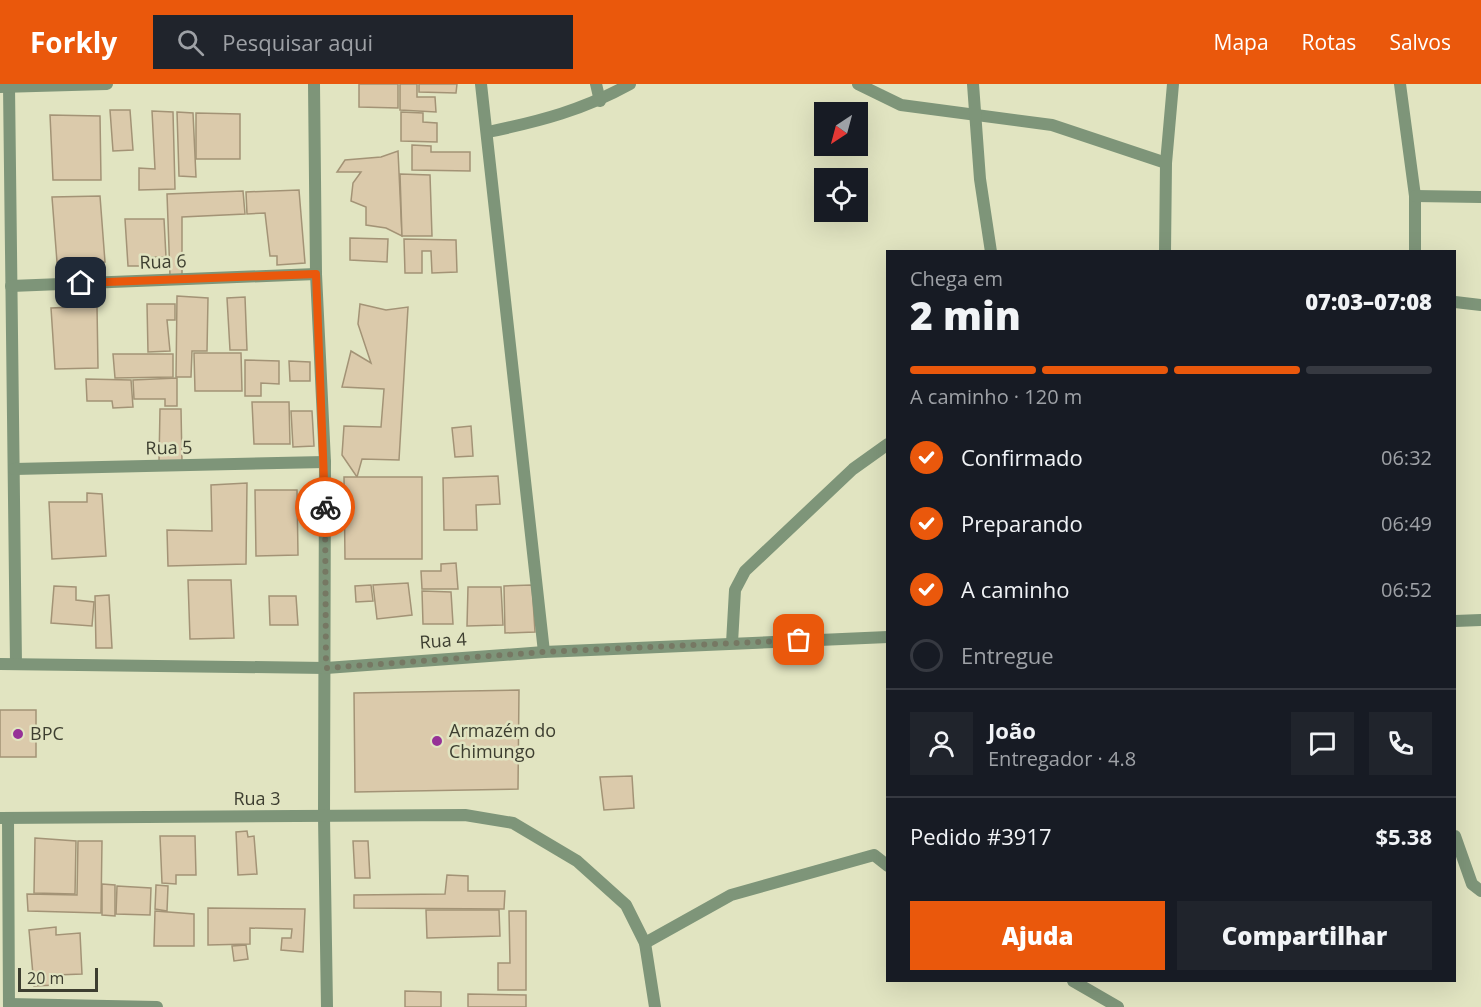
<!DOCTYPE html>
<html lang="pt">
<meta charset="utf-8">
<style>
:root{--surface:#171b24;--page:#20242c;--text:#f1f3f6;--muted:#9ea1a6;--line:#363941;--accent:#ea580c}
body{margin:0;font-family:"Open Sans",sans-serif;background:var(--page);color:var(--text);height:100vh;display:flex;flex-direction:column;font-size:22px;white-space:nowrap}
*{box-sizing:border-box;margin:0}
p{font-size:20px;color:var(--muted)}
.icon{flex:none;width:33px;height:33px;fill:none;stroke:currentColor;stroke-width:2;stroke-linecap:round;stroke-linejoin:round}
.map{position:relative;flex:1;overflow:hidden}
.side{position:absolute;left:886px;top:166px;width:570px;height:732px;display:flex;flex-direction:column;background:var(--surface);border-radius:0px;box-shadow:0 6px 24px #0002}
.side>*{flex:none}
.needle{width:39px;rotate:216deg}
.fabs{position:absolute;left:814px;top:18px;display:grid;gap:12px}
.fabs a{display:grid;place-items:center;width:54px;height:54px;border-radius:0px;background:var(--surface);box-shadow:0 6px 24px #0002;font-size:30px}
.scale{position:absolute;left:18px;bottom:15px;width:80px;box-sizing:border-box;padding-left:6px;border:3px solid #3d3e30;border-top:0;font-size:16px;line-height:21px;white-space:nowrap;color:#3d3e30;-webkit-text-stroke:4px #e1e4c1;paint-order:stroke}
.pin{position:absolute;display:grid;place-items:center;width:51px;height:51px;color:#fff;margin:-26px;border-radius:12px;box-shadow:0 3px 9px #0006}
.courier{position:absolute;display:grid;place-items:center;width:60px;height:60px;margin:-30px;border:4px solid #ea580c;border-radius:50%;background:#fff;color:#222;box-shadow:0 2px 8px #0007}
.overview em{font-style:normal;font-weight:800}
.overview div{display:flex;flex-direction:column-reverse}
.overview{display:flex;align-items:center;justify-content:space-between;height:102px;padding:0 24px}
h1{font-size:39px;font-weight:800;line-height:45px}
.bar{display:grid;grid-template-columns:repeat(4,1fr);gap:9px 6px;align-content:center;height:72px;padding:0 24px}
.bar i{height:8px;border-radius:4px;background:var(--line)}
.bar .current{background:var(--accent)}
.bar p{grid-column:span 4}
.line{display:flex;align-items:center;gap:15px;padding:0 24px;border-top:2px solid var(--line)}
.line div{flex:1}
.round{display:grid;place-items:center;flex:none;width:63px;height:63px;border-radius:0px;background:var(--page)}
ol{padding:0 24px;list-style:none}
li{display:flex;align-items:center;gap:18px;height:66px}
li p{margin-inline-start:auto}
li .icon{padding:6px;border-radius:50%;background:var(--accent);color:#fff;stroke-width:4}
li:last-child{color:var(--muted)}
li i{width:33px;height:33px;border:3px solid var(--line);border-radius:50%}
.action{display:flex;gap:12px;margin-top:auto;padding:12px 24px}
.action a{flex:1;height:69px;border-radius:0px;background:var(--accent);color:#fff;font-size:24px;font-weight:800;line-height:69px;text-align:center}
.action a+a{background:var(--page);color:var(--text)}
header{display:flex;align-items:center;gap:36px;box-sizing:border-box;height:84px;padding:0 30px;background:var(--accent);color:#fff}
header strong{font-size:28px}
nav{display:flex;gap:33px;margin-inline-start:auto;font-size:21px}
.search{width:420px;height:54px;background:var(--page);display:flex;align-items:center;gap:15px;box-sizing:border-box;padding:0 21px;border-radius:0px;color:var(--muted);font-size:22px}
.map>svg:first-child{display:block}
.building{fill:#dbcaab;stroke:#a39376;stroke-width:1.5}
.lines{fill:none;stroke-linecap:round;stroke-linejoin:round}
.lane{stroke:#7e9579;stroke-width:12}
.street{stroke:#7e9579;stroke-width:12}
.done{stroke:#767863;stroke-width:6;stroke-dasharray:0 10.8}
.route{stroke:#ea580c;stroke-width:8}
.poi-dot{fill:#963197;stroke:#e1e4c1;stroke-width:2}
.labels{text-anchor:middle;stroke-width:5;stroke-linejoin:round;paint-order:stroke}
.street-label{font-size:18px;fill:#3d3e30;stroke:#e1e4c1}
.poi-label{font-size:18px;fill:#3d3e30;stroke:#e1e4c1;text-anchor:start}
</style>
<header>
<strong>Forkly</strong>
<div class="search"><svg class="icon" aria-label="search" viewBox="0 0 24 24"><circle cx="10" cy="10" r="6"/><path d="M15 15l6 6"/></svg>Pesquisar aqui</div>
<nav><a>Mapa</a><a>Rotas</a><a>Salvos</a></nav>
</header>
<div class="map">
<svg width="1481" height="923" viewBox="0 0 1481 923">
<rect width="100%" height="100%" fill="#e1e4c1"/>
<!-- building -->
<g class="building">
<polygon points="359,0 398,0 398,24 359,23"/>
<polygon points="400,0 417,0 417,13 435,13 436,28 400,26"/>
<polygon points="419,0 457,0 456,9 419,8"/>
<polygon points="110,26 130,26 133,66 113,67"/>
<polygon points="152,27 173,28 175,105 139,106 139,84 155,85"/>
<polygon points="177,28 193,29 196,93 179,92"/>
<polygon points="401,28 423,29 423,38 437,39 437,58 401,57"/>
<polygon points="196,29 240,30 240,75 196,75"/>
<polygon points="50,31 100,32 101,96 53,96"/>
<polygon points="412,61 431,62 431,68 470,68 470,87 412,86"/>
<polygon points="398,67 402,152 386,144 366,141 366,123 351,117 353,99 361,88 337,88 345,76 381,73"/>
<polygon points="400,90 430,91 432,152 402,152"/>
<polygon points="299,106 305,179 277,181 277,172 270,172 265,129 247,130 246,108"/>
<polygon points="243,107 245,130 182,133 182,192 170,192 167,110"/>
<polygon points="100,112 105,178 57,178 52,113"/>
<polygon points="125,135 164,135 166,173 145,173 145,182 128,182"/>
<polygon points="350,154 388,155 387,178 350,176"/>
<polygon points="404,155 456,156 457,188 432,189 431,167 422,167 422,189 405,189"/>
<polygon points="177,212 208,214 207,267 192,267 191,293 176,293"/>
<polygon points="245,213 247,266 230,266 227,214"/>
<polygon points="147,220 175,220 175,236 167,236 170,267 148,268"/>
<polygon points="360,220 386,226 408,223 399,376 362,375 357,393 342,371 344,342 381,343 384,305 342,303 351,267 371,279 358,240"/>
<polygon points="97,222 98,284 55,285 51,224"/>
<polygon points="194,269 241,269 242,307 195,307"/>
<polygon points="113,270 173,270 173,293 115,294"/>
<polygon points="245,276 279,277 279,300 261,299 261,312 245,312"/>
<polygon points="289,277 310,278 310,297 290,297"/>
<polygon points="177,294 177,322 165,322 165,315 134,315 133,296"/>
<polygon points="86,295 131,296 133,323 113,324 112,317 87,317"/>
<polygon points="252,318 289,318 290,360 254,360"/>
<polygon points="160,325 181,325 182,378 159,378"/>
<polygon points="291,327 312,327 314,362 293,363"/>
<polygon points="471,342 473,372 455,373 452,344"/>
<polygon points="498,392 500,420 476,421 477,446 444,446 443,394"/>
<polygon points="344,393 422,393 422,475 345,475"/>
<polygon points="247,399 246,480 168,482 167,446 212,447 211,401"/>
<polygon points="255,406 297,406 298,471 256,472"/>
<polygon points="87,409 102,410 106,472 52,475 49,418 87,418"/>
<polygon points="456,479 458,505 422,505 421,487 441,487 441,480"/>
<polygon points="188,496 231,496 234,554 190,555"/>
<polygon points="408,499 412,531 377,535 373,501"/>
<polygon points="371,501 373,517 356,518 355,502"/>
<polygon points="532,501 535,548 505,549 504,502"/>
<polygon points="54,502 76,503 76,516 94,518 92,542 51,539"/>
<polygon points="468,503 501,503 503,541 467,542"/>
<polygon points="422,507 451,508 453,540 423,540"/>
<polygon points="109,511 112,564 96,564 95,512"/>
<polygon points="269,512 296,512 298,541 270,541"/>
<polygon points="519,606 518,705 355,708 354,609"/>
<rect x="0" y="626" width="36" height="47"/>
<polygon points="632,692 634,724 604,726 600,693"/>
<polygon points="247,747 248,753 254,752 257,790 238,791 236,748"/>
<polygon points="160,752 195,752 196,791 176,791 176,800 162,799"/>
<polygon points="35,754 76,757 75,810 34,809"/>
<polygon points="78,757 102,757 101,829 28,827 27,810 77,811"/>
<polygon points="353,757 368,757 370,794 355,794"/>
<polygon points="447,791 468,792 468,807 505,807 504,825 354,824 354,811 445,810"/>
<polygon points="102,800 115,801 115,832 102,831"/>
<polygon points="156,801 168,802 167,827 155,825"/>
<polygon points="117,802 151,804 150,831 116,830"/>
<polygon points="208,824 305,825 303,868 281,866 282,854 291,854 292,845 250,844 250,860 208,861"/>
<polygon points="426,826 499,826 500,852 427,854"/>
<polygon points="155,827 194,830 194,862 154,862"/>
<polygon points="509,827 526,827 526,906 498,906 498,879 510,879"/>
<polygon points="56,843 56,851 80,849 82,890 56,891 57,901 34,902 29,846"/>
<polygon points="246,861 248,875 234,877 232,862"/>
<polygon points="405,907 441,908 441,923 405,923"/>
<polygon points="468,910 526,911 526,923 468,923"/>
</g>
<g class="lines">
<!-- lane -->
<g class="lane">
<polyline points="596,0 600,17"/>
<polyline points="858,0 901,21 1052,41 1166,79"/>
<polyline points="973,0 980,95 991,168"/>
<polyline points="1400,0 1415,112 1415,168"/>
<path d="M488 48C541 37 583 26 630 0"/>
<polyline points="1415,112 1481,113"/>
<polyline points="1165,168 1166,79 1173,0"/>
<polyline points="1455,218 1481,221"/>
<polyline points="1455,537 1481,536"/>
<polyline points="732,559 735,506 745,487 853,385 888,360"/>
<polyline points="1455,752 1472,800 1481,807"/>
<polyline points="645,859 731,811 874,771 888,782"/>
<polyline points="1073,897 1118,923"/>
</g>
<!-- street -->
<g class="street">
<polyline points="314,0 316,190 325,378 324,733 327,923"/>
<polyline points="481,0 544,568"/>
<polyline points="9,2 16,580"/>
<polyline points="0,3 107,0"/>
<polyline points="11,202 316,190"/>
<polyline points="14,385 325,378"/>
<polyline points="0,580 326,584 544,568 888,553"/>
<polyline points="0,734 465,731 513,739 577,777 626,821 645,859 655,923"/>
<polyline points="8,734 9,923"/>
<polyline points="9,920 157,923"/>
</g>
</g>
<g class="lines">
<!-- done -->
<polyline class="done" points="325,423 326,584 544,568 799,556"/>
<!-- route -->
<polyline class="route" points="81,199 316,190 325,423"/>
</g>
<!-- markers -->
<g class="poi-dot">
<circle cx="18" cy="650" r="6"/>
<circle cx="437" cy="657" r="6"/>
</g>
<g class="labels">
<!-- street labels -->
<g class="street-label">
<text transform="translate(163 178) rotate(-2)" y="6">Rua 6</text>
<text transform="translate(169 364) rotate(-1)" y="6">Rua 5</text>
<text transform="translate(443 557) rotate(-4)" y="6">Rua 4</text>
<text x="257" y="721">Rua 3</text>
</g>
<!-- poi labels -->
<g class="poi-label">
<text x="449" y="653">Armazém do<tspan x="449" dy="21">Chimungo</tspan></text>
<text x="30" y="656">BPC</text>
</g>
</g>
</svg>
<div class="fabs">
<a><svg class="needle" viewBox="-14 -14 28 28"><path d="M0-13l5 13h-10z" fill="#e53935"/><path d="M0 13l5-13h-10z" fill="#9ea1a6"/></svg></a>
<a><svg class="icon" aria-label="locate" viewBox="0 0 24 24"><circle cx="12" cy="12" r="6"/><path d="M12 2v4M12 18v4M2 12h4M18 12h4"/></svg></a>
</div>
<div class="scale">20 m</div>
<div class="pin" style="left:799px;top:556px;background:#ea580c"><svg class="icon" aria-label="bag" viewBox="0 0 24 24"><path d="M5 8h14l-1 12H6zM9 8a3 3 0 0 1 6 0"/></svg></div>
<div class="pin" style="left:81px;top:199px;background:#1f2937"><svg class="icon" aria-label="home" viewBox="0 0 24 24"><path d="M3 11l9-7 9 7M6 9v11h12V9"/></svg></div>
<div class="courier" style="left:325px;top:423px"><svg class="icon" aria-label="bike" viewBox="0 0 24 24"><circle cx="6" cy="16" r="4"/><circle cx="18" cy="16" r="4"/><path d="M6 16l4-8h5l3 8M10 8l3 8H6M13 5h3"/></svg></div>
<section class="side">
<div class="overview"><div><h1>2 min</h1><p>Chega em</p></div><em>07:03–07:08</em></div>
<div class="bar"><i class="current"></i><i class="current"></i><i class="current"></i><i></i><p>A caminho · 120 m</p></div>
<ol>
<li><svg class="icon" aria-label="check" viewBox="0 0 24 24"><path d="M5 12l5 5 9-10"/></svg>Confirmado<p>06:32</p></li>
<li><svg class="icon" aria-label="check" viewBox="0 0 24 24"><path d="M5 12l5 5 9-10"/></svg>Preparando<p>06:49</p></li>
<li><svg class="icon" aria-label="check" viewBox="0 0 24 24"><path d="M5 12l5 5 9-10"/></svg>A caminho<p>06:52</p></li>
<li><i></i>Entregue</li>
</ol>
<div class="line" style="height:108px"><a class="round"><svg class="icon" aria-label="person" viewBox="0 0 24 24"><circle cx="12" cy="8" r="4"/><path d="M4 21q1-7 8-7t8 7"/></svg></a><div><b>João</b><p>Entregador · 4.8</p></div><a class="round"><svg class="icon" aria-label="chat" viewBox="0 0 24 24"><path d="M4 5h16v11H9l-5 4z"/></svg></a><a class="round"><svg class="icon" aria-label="phone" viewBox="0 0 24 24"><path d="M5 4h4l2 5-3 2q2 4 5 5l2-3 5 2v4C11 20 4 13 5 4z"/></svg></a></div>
<div class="line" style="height:78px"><div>Pedido #3917</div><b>$5.38</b></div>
<div class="action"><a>Ajuda</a><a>Compartilhar</a></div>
</section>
</div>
